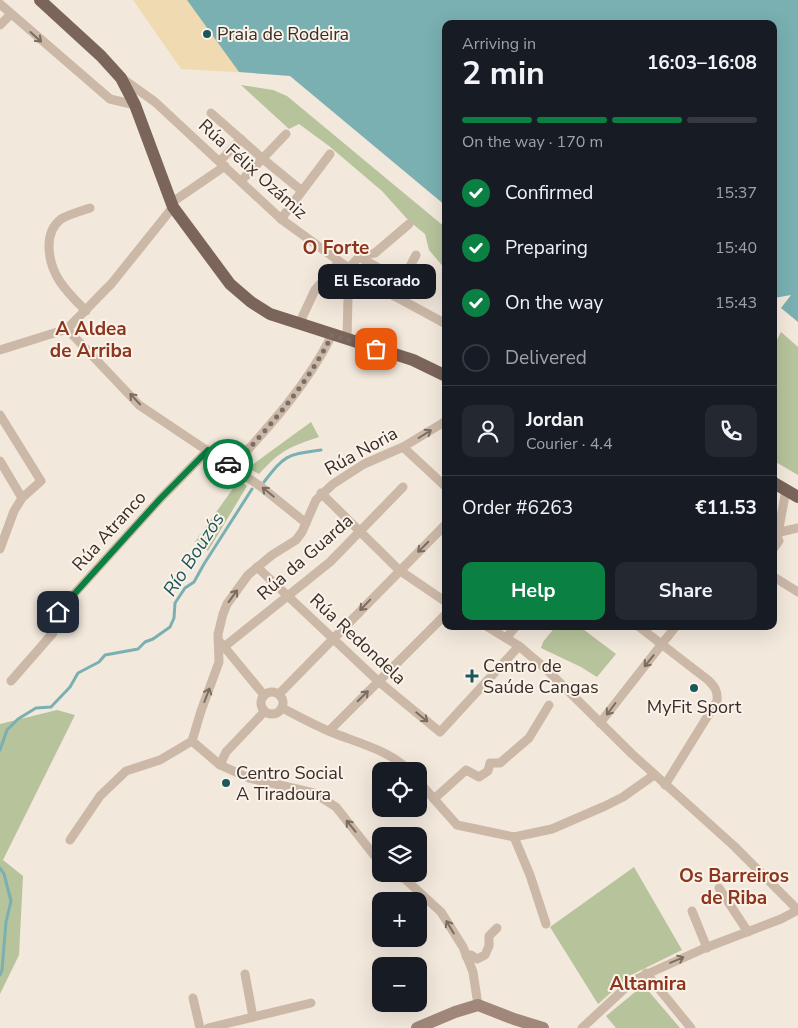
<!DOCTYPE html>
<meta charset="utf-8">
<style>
:root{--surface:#171b24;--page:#242831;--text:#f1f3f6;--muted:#9ea1a6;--line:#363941;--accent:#0b8043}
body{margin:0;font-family:"Nunito Sans",sans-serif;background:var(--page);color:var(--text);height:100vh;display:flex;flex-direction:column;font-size:19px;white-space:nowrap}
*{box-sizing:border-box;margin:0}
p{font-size:16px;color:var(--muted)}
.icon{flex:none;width:28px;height:28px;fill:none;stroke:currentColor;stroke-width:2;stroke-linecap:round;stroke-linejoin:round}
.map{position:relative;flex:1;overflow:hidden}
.details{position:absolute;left:442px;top:20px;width:335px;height:610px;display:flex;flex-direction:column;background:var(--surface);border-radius:10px;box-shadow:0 5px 20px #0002}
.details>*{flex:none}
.controls{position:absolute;left:372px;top:762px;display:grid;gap:10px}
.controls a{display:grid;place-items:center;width:55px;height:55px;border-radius:10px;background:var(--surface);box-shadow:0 5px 20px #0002;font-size:25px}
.pin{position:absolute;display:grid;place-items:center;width:42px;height:42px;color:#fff;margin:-21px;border-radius:10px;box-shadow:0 2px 8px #0006}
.courier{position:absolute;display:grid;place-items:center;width:50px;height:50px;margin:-25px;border:4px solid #0b8043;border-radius:50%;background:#fff;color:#222;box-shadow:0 1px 6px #0007}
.bubble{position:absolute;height:35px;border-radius:10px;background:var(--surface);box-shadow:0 5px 20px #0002;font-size:16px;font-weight:700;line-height:35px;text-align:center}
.summary em{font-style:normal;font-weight:700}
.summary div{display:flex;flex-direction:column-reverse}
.summary{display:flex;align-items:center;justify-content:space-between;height:85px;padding:0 20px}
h1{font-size:32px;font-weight:700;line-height:38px}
.bar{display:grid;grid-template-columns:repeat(4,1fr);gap:8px 5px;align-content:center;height:60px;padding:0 20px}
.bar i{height:6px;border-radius:4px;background:var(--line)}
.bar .on{background:var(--accent)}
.bar p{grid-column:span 4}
.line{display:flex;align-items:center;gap:12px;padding:0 20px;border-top:1px solid var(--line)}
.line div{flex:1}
.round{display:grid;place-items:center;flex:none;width:52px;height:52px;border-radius:10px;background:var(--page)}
ol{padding:0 20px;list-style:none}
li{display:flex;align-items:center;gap:15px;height:55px}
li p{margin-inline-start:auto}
li .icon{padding:5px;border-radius:50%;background:var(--accent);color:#fff;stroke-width:4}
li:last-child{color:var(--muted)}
li i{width:28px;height:28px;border:2px solid var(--line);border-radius:50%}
.button{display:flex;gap:10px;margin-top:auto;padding:10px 20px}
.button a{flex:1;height:58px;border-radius:10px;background:var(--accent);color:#fff;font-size:20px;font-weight:700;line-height:58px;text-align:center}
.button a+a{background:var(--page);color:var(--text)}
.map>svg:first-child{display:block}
.green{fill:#b6c39b}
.sand{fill:#f0dab1}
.water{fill:#7ab0b2}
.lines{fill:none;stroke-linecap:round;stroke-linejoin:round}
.stream{stroke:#7ab0b2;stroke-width:3}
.street{stroke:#ccb8a7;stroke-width:9}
.secondary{stroke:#a08779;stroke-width:12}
.primary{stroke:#7b6459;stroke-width:12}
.oneway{stroke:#7b6c61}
.done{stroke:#7a6e67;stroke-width:5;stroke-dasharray:0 9}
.route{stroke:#0b8043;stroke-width:6}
.poi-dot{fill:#1b585c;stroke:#fbf2e9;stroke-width:2}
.labels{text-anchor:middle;stroke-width:4;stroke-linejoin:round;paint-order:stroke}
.poi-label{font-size:18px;fill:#392d28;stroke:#fbf2e9;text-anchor:start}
.street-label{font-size:18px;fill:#392d28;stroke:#fbf2e9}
.neighbourhood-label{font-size:19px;font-weight:bold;fill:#8c371d;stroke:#fbf2e9}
.water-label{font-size:19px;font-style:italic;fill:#1b585c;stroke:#fbf2e9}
</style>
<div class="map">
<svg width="798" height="1028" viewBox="0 0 798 1028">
<rect width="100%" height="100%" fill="#f3e8dc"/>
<!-- green -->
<g class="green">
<polygon points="241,85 273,90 287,96 446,228 446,270 429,250 425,234 409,221 382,191 329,146 299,124 289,129"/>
<polygon points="781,332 798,347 798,475 774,461 774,345"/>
<path d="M311 422 319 437C289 447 281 450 259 474L248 468Z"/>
<polygon points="239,480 247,486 208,551 195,542"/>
<polygon points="556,626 579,626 616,654 597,677 581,667 541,648 543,642"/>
<polygon points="57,710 75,715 3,860 23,876 19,955 0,994 0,724"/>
<polygon points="634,867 682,950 631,975 598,1004 550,927"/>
<polygon points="645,987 680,1028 616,1028 606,1016 640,988"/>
</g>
<!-- sand -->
<polygon class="sand" points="133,0 229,0 269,74 181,69"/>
<!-- water -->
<polygon class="water" points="187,0 798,0 798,322 781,308 791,295 774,298 774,24 446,24 446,206 290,76 239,72"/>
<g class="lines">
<!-- stream -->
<g class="stream">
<path d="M264 482C286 454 286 455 321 450"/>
<polyline points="0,750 7,730 18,719 36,708 51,707 70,687 78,673 99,662 105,655 138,649 145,642 153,639 170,627 174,618 175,603 185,588 194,582 204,564 252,489"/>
<polyline points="0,868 4,874 11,901 6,922 2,970 0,975"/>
</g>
<!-- street -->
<g class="street">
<polyline points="0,4 110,99 135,105"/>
<polyline points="0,25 11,14"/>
<polyline points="123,79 155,102 281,219 365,280 446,324"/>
<polyline points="211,113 263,159 302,191"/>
<polyline points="220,161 241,139"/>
<polyline points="241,181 286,134"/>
<polyline points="171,203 225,166"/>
<polyline points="281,219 330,154"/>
<polyline points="359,257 402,281"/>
<polyline points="348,269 359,257 375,253 409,224"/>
<polyline points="394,296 416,255"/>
<path d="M86 311C67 292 49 275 49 246 49 235 52 226 61 219 70 214 81 211 90 208"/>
<polyline points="299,324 315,290 339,262"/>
<polyline points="67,329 139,405 260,486 306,523"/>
<polyline points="347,340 348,297 365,280"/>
<polyline points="0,350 67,329 112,283 173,207"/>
<polyline points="0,415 41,481 22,498 14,511 0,549"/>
<polyline points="403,447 446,487"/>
<polyline points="0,461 22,498"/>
<path d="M232 467C270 426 307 385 332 335"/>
<polyline points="321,493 399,570 446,602"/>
<polyline points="774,532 776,533 779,528 786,490"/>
<polyline points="774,548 779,541 776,533 798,528"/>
<polyline points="257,567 378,681 440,732 519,646"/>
<polyline points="774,577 798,592"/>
<polyline points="486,626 519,646 546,669 632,754 734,846 798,910"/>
<path d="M638 626 708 680C715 687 718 691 717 701L665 785"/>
<polyline points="506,638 516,626"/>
<polyline points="221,643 264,695"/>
<polyline points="224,647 330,562 403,487"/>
<polyline points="11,681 53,633 45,626 160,499 208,450"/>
<circle cx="272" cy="703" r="11"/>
<polyline points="279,694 446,524"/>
<path d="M282 708C298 716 314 725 331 732 355 742 392 751 409 771"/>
<polyline points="600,723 676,626"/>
<polyline points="329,731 446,614"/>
<polyline points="192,741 201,711 219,662 218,634 223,614 227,604 248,575 272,555 296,540 302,532 316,500 333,484 364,464 403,447 446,421"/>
<polyline points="192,741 220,765 249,778 314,793 336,807 381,864"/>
<polyline points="220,765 226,752 264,712"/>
<polyline points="419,782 457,825 514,837 552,829 605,806 623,797 654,775"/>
<polyline points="434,799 466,770 479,777 488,771 490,763 500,763 529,738 549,705"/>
<polyline points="514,837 530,875 546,924"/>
<polyline points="70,840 100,796 126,771 160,760 192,741"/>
<polyline points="389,874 405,879 441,912 463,947 473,972 478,1005"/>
<polyline points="719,888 748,932"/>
<polyline points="692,911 707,948"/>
<polyline points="466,956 471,955 477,959 485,955 489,946 489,936 497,928"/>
<polyline points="646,973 691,1028"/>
<polyline points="245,974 253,1017"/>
<polyline points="193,998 200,1028"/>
<polyline points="208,1028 311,1003"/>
<polyline points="582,1028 634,980 705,948 781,919 798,910"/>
</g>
<!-- secondary -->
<polyline class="secondary" points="417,1028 455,1012 478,1005 514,1019 543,1028"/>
<!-- primary -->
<g class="primary">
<polyline points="40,0 101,56 121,78 135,105 173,207 230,284 251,302 270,314 413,360 446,376"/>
<polyline points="774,483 798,497"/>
</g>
</g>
<!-- one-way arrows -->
<defs><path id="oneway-shaft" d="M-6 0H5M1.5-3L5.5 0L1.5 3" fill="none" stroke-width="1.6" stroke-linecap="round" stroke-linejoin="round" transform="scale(1.25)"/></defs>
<g class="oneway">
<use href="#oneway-shaft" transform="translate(36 37) rotate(42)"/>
<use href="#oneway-shaft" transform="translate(135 399) rotate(-133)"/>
<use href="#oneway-shaft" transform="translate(425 434) rotate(-32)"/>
<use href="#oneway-shaft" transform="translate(268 492) rotate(-141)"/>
<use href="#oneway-shaft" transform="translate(423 547) rotate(135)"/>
<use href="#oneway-shaft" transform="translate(233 596) rotate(-54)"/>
<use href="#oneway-shaft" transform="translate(365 605) rotate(134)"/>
<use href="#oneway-shaft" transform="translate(649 661) rotate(129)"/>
<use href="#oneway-shaft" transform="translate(207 695) rotate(-69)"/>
<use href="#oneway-shaft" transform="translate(363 696) rotate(-45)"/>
<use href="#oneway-shaft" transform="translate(611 709) rotate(127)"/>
<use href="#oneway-shaft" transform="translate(422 717) rotate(39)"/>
<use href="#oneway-shaft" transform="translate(351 826) rotate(-129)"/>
<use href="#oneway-shaft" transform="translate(450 927) rotate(-121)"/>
<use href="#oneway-shaft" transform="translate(677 960) rotate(-23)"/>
</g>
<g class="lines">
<!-- done -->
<path class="done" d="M228 464 232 467C270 426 307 385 332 335L376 349"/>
<!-- route -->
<polyline class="route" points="58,612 160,499 208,450 228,464"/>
</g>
<!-- markers -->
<g class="poi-dot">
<circle cx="207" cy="34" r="5"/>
<path d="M469.5 668.5h5v5h5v5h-5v5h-5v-5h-5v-5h5z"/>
<circle cx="694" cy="688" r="5"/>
<circle cx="226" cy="783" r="5"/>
</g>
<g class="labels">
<!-- poi labels -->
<g class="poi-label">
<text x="217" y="40">Praia de Rodeira</text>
<text x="483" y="672">Centro de<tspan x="483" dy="21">Saúde Cangas</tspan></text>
<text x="694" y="713" text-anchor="middle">MyFit Sport</text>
<text x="236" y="779">Centro Social<tspan x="236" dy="21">A Tiradoura</tspan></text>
</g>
<!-- street labels -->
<g class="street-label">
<text transform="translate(253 169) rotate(42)" y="6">Rúa Félix Ozámiz</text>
<text transform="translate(361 451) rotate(-29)" y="6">Rúa Noria</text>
<text transform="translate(109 531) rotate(-48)" y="6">Rúa Atranco</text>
<text transform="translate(305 557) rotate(-41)" y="6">Rúa da Guarda</text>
<text transform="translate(358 639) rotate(43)" y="6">Rúa Redondela</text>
</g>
<!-- neighbourhood labels -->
<g class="neighbourhood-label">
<text x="336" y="254">O Forte</text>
<text x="91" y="335">A Aldea<tspan x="91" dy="22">de Arriba</tspan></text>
<text x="734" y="882">Os Barreiros<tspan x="734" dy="22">de Riba</tspan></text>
<text x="648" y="990">Altamira</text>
</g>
<!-- water labels -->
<g class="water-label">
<text transform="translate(193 554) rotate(-57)" y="7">Río Bouzós</text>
</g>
</g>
</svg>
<div class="controls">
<a><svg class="icon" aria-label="locate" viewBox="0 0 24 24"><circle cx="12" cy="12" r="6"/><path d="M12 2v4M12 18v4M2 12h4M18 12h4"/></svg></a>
<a><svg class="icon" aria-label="layers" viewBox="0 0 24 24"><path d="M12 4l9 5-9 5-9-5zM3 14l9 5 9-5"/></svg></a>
<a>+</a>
<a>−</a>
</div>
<div class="pin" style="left:376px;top:349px;background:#ea580c"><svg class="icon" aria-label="bag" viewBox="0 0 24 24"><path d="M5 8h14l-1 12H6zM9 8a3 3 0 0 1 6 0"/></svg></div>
<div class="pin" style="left:58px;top:612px;background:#1f2937"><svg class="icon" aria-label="home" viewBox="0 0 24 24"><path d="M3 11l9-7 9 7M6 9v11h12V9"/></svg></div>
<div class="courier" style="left:228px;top:464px"><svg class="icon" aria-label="car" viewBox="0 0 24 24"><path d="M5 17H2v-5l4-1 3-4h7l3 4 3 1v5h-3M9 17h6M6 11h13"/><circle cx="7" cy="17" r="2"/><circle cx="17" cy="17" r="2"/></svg></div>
<div class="bubble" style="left:318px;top:264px;width:118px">El Escorado</div>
<section class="details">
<div class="summary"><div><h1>2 min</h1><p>Arriving in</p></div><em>16:03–16:08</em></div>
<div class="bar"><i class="on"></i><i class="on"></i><i class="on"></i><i></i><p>On the way · 170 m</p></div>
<ol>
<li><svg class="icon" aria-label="check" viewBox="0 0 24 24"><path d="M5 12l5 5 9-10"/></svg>Confirmed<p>15:37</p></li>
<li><svg class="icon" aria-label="check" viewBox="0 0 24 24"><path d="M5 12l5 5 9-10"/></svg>Preparing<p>15:40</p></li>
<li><svg class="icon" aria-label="check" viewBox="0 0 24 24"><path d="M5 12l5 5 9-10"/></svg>On the way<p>15:43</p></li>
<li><i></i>Delivered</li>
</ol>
<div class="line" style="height:90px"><a class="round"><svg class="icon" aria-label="person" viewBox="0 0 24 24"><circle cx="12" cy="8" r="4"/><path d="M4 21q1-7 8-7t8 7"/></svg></a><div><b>Jordan</b><p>Courier · 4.4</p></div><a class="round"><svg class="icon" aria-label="phone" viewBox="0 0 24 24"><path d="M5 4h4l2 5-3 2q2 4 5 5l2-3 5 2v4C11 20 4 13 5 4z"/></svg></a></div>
<div class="line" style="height:65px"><div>Order #6263</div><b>€11.53</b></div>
<div class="button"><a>Help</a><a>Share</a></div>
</section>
</div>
